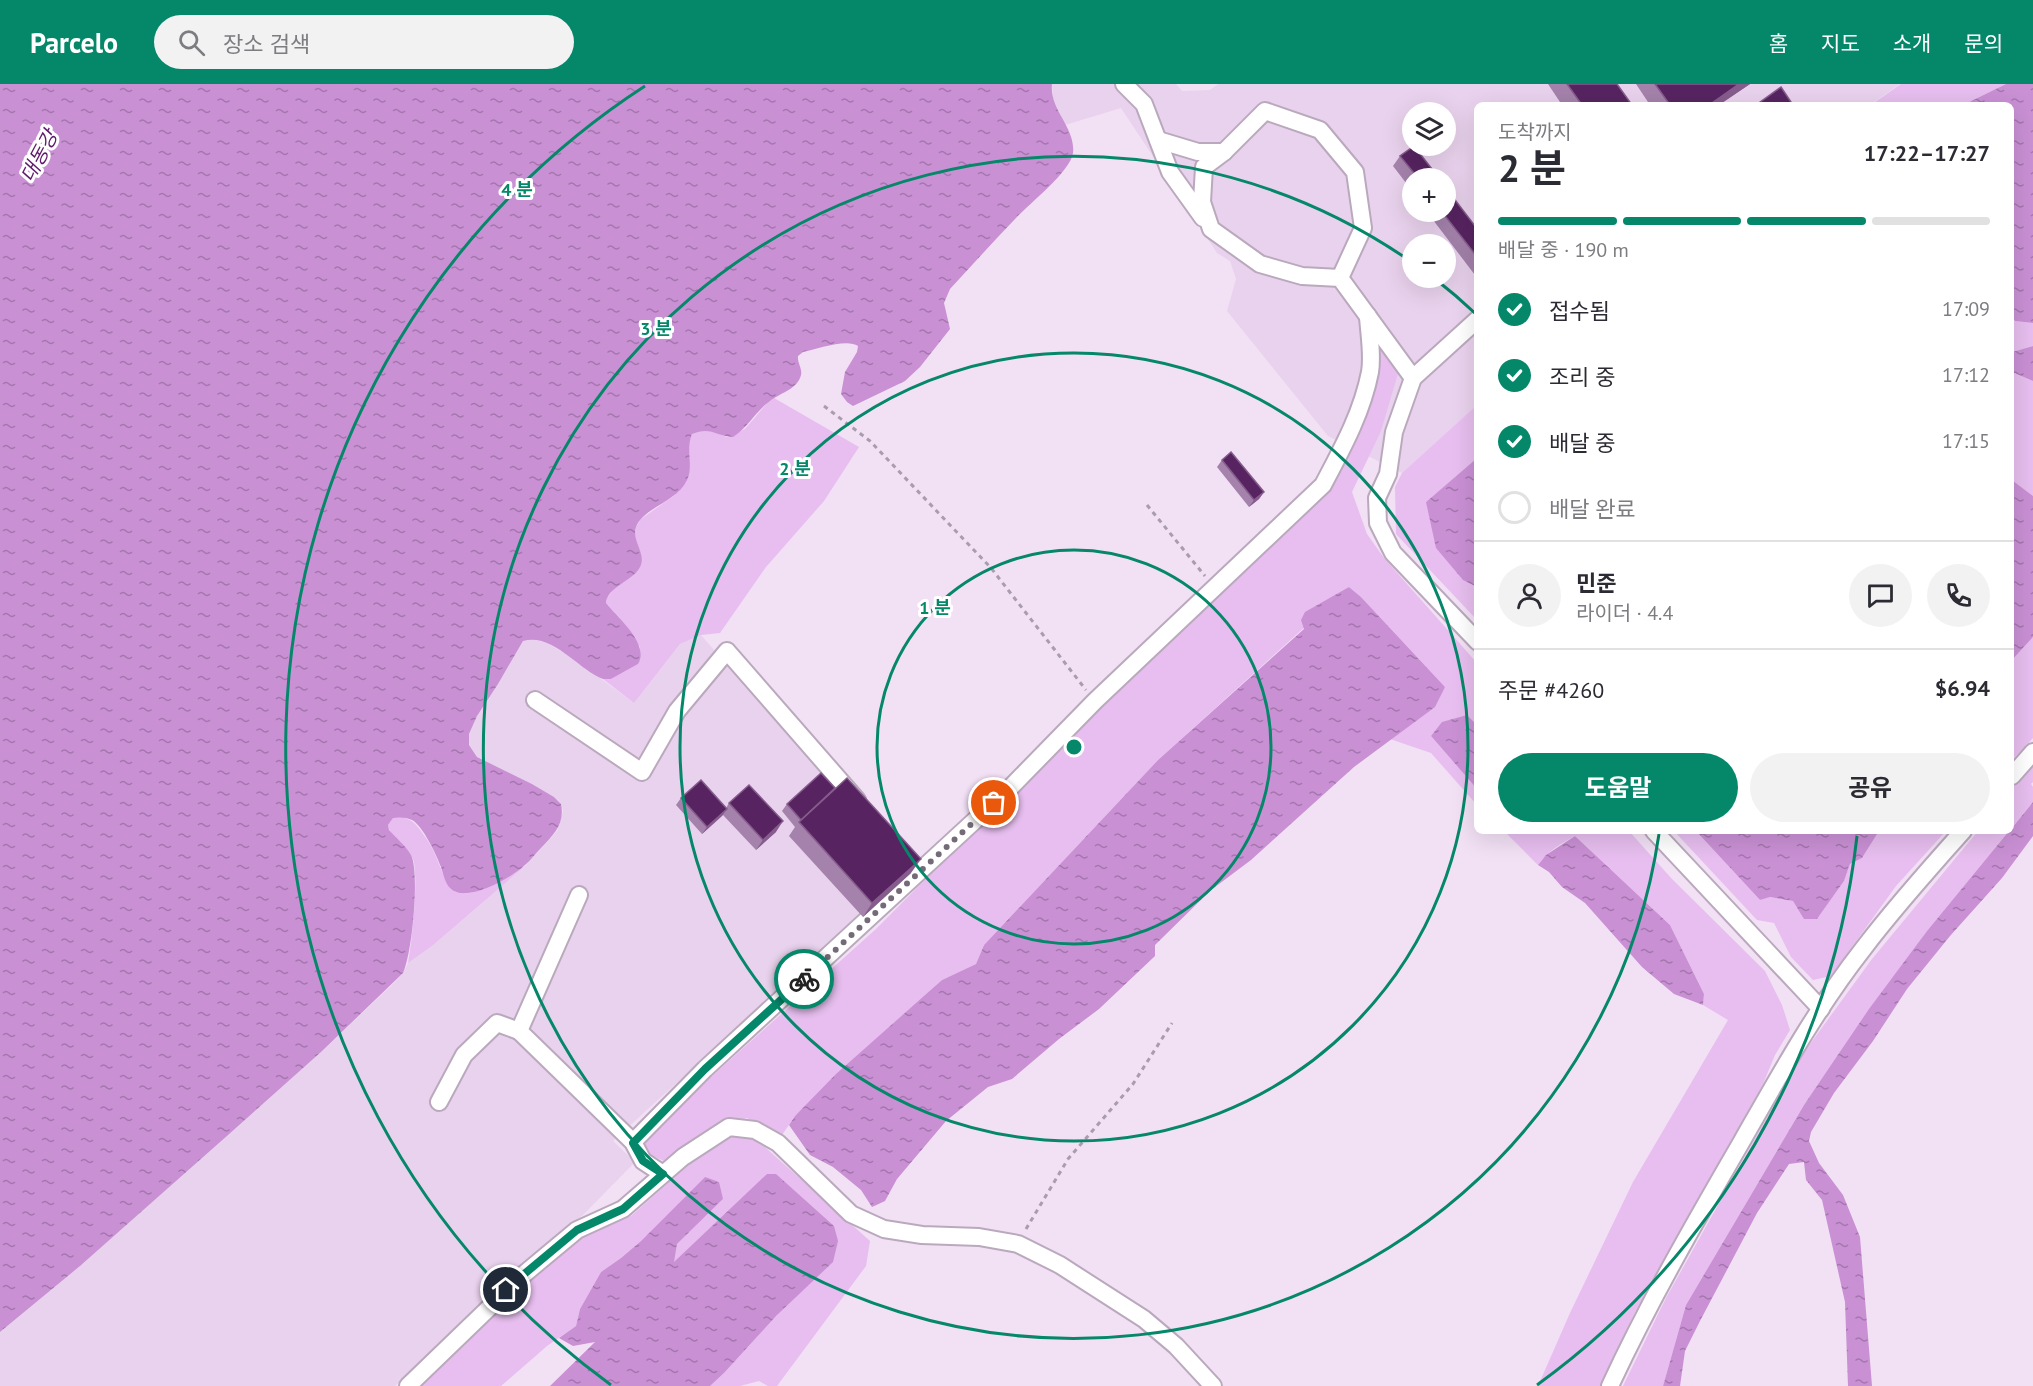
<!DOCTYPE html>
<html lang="ko">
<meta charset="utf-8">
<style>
:root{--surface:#fff;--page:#f2f2f3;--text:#2b2b33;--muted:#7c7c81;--line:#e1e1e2;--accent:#05876a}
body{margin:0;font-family:"PT Sans","Noto Sans KR",sans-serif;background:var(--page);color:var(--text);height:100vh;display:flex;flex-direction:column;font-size:22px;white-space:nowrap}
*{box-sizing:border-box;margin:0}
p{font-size:20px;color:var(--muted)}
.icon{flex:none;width:33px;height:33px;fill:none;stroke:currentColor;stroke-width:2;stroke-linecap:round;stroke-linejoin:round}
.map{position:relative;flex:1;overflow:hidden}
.sheet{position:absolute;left:1474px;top:18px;width:540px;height:732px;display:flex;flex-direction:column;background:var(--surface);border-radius:9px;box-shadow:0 6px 24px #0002}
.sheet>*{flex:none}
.fabs{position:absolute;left:1402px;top:18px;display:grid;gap:12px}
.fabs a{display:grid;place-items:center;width:54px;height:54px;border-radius:50%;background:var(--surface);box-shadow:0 6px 24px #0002;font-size:30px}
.pin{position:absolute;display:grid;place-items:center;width:51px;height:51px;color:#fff;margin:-26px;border:3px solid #fff;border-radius:50%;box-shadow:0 2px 6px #0007}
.courier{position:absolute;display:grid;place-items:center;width:60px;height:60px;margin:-30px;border:4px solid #05876a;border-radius:50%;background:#fff;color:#222;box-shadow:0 2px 8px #0007}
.headline em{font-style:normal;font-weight:700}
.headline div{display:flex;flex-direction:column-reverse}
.headline{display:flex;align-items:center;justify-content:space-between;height:102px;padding:0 24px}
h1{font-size:39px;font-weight:700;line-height:45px}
.bar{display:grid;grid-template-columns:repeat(4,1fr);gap:9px 6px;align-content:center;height:72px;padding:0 24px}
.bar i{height:8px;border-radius:4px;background:var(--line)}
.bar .on{background:var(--accent)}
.bar p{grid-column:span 4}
.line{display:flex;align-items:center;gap:15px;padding:0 24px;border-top:2px solid var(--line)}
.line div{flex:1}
.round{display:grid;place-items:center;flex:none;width:63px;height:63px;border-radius:32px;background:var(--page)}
ol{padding:0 24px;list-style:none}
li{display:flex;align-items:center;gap:18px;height:66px}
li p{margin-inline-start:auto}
li .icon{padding:6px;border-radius:50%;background:var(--accent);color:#fff;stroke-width:4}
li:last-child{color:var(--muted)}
li i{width:33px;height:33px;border:3px solid var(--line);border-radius:50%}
.cta{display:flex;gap:12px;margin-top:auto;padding:12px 24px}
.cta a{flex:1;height:69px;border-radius:36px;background:var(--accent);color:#fff;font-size:24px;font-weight:700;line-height:69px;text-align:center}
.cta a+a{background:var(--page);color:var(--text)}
header{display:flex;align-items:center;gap:36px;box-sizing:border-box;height:84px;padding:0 30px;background:var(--accent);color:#fff}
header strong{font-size:28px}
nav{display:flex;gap:33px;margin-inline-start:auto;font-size:21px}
.search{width:420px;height:54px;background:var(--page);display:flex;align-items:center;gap:15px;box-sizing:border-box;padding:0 21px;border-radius:33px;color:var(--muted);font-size:22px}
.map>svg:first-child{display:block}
.built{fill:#e9d2ed;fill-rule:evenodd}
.grass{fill:#e7beef}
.water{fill:url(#water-ripples)}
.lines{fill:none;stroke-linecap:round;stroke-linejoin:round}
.minor-casing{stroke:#baa9bd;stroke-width:20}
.path{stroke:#a99cac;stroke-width:3;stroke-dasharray:4.5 4.5;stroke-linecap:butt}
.minor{stroke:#fff;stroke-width:16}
.wall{fill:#a482ab}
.shaded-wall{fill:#865c8d}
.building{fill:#572461;stroke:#865c8d;stroke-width:1.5}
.done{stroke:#756b78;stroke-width:6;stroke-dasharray:0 10.8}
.route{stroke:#05876a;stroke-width:8}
.ring{fill:none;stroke:#05876a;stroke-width:3}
.labels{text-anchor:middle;stroke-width:6;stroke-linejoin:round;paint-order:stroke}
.water-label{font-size:20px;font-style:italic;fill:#5e196b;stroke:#fff}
.centre{fill:#05876a;stroke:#fff;stroke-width:3}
.ring-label{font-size:18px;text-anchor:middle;font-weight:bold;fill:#05876a;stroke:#fff;stroke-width:6;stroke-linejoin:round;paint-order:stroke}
</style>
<header>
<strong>Parcelo</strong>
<div class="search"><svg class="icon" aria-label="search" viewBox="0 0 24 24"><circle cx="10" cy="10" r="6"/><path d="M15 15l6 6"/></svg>장소 검색</div>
<nav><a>홈</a><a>지도</a><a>소개</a><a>문의</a></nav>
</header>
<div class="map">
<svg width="2033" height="1302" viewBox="0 0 2033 1302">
<defs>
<pattern id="water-ripples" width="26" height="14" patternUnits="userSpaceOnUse" patternTransform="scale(1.5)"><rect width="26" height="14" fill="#c990d4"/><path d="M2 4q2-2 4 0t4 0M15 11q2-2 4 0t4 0" fill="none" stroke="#a476ad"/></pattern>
</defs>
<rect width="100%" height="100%" fill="#f2e0f5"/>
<!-- built -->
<g class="built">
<path d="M1052 0H1176L1182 7 1210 6 1218 0H1900L1870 21H1478L1477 321 1402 389 1328 352 1227 227 1236 195 1230 177 1217 169 1121 24 1065 41 1053 15ZM1413 28H1446V62H1413ZM1413 94H1446V128H1413ZM1413 160H1446V194H1413Z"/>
<polygon points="701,551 837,708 863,833 729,951 613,1057 635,1078 582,1132 548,1158 395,1302 0,1302 0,1248 80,1182 321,968 394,899 403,889 408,879 432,862 525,782 557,747 563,727 561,720 554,713 532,700 477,673 469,661 469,650 477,632 498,600 523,557 530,554 537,555 549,560 574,575 634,619 680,560"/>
</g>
<!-- grass -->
<g class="grass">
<polygon points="1901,0 2006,0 1963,21 1871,21"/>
<polygon points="2012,233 2015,237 2033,239 2033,262 2012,268"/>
<polygon points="1373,252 1399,286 1381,347 1352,408 1367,450 1384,474 1477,579 1477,641 1467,631 1431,652 1477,705 1477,721 1431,669 1390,655 1411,640 1445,603 1361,513 1349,503 1158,676 984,861 976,880 942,896 795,1032 780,1054 747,1034 717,1040 664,1077 651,1071 644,1063 649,1054 683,1018 876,845 1067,653 1319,416 1357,345 1380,278"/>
<polygon points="2012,288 2033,297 2033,412 2012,396"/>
<path d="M774 314 859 363 824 417 766 483 720 549 701 551 680 560 634 619 603 595H611L638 580 640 563 625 540 606 519 607 514 610 510 641 470 634 453 636 443 641 435 675 411 689 387 688 361 692 350C706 344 714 347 727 353L745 345 768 318Z"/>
<polygon points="1477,321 1477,374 1426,418 1463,495 1477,503 1477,536 1396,450 1395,403 1402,389"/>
<polygon points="2033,553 2033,654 2012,676 2012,576"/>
<polygon points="2033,678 2033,698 2031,700 2033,703 2033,718 2012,744 2012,705"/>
<path d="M402 733C413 736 417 741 423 750 435 765 439 782 447 799 460 827 509 791 525 782L432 862 408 879C412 858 419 793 413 775 408 762 390 755 388 741L393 734Z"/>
<path d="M1504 747H1629L1672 795 1765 887 1782 921 1790 946 1775 971 1763 1000 1634 1230 1600 1302H1538L1570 1229 1633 1098 1728 936 1703 921 1704 910 1670 841 1575 752C1560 760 1548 767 1538 781Z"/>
<polygon points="1674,747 1696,747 1760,816 1769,813 1793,817 1805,835 1817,835 1844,797 1850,780 1862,774 1879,747 1946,747 1896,802 1831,892 1813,896 1791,873 1774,839 1757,836"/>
<polygon points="1978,747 2009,747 1927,847 1804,1021 1686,1221 1663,1302 1623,1302 1666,1214 1802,971 1872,875"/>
<polygon points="737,1050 758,1057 870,1157 866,1182 777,1302 768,1302 759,1297 740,1302 710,1302 724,1289 777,1231 673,1179 677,1160 723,1115 705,1093 641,1157 621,1174 601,1188 580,1225 576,1242 547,1262 501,1302 417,1302 560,1168 592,1143 631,1132 702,1069"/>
</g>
<!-- water -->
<g class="water">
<path d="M0 0H1052C1049 25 1076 44 1073 69 1070 88 1030 119 1016 134 994 157 972 181 950 205L944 219 950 245 920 283 905 297 853 322 847 318 841 310 845 288 857 268 858 262C847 254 817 265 803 268L798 272C797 280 804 286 800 294 795 306 780 309 770 317 756 327 749 342 733 353 715 352 711 342 692 350 685 367 694 381 687 396 677 418 644 423 636 443 631 457 647 469 640 483 633 497 607 503 606 519 618 534 650 560 638 580L611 595H603C579 586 552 548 523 557L498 600 477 632 469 650V661L477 673 532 700 554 713 561 720C565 740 554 750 541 764 536 769 531 776 525 781 512 793 466 821 450 804 445 799 443 789 441 783 436 770 423 742 412 736 406 733 399 733 393 734L388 741 389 746C396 754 406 762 411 771 420 789 412 870 403 889L321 968 228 1051 80 1182 0 1248Z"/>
<polygon points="2006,0 2033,0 2033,239 2015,237 2012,233 2012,21 1963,21"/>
<polygon points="2033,262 2033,297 2012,288 2012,268"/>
<polygon points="1477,374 1477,503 1463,496 1436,464 1426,418"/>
<polygon points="2012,396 2033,412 2033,553 2012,576"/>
<polygon points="1349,503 1361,513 1445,603 1435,623 1354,683 1251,776 1211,806 1155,861 1155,872 1099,925 1059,955 1012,995 988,1003 946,1037 897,1095 885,1117 872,1123 861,1106 833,1083 810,1071 789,1041 795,1032 836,990 942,896 976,880 984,861 1158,676 1304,545 1301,536 1305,528"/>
<polygon points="1467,631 1477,641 1477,705 1431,652 1442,638"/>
<polygon points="2033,718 2033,752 2002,794 1950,852 1907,905 1873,957 1834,1009 1811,1048 1809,1057 1819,1079 1843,1111 1860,1153 1872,1302 1848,1302 1845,1218 1822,1116 1806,1096 1804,1078 1789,1080 1757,1129 1700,1237 1685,1267 1680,1302 1663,1302 1686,1221 1804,1021 1869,925 1927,847 2009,747 2012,747 2012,744"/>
<polygon points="1696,747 1879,747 1862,774 1850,780 1844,797 1817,835 1804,835 1793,817 1770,813 1760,816"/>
<polygon points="1575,752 1670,841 1704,910 1703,921 1674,910 1642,883 1585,819 1562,803 1549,788 1538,781 1546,771"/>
<polygon points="767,1090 776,1090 834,1142 838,1157 833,1178 777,1231 724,1289 710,1302 550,1302 595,1258 573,1262 559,1254 576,1242 580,1225 601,1188 621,1174 641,1157 705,1093 719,1098 723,1115 677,1160 674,1178"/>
</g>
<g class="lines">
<defs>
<g id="minor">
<polyline points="1124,0 1144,20 1170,88 1203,134"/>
<polyline points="1158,56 1198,68 1224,68"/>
<polyline points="1340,194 1302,192 1260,180 1211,145 1202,118 1204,83 1224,68 1265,27 1320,46 1355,88 1363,144 1340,194 1413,294"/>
<polyline points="1478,235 1413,294 1394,348 1388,390 1377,414 1378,439 1393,469 1478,558"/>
<polyline points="535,616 642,688 677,627 727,567 857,716"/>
<polyline points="2012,692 2033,668"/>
<polyline points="1654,747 1821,925"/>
<polyline points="579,811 519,947 633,1058 643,1077 663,1090"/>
<polyline points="439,1018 464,971 497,939 519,947"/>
<path d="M633 1058 705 985 1009 705 1095 617 1323 401C1342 365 1362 329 1370 288 1373 271 1369 250 1368 232"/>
<polyline points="408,1302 523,1191 577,1146 623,1125 683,1073 729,1043 755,1046 778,1059 851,1130 884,1145 922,1151 979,1153 1018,1160 1060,1181 1144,1235 1176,1262 1213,1302"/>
<path d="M1610 1302C1649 1218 1695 1138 1742 1057 1779 992 1816 925 1863 865 1894 824 1929 785 1963 747"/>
</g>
</defs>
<!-- minor casing -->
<use href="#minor" class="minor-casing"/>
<!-- path -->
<g class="path">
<polyline points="824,322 870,357 991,484 1086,606"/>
<polyline points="1147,421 1205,492"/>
<polyline points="1026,1145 1068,1075 1133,1000 1172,939"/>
</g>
<!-- minor -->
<use href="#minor" class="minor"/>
</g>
<!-- wall -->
<g class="wall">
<polygon points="1548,0 1617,0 1632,21 1562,21"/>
<polygon points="1636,0 1750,0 1719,21 1650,21"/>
<polygon points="1400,72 1439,94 1413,94 1413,108 1393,82"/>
<polygon points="1427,128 1446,128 1478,146 1478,195"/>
<polygon points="1222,376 1264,408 1259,415 1249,423 1217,383"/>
<polygon points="681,714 726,724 729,719 776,748 756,766 723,731 702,750 676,721"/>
<polygon points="787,720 911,789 863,833 789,752 795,743 782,727"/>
</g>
<!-- shaded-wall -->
<g class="shaded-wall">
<polygon points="1739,0 1750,0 1719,21 1709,21"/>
<polygon points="1264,408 1259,415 1249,423 1254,416"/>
<polygon points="727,725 722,732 702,750 707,743"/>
<polygon points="783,737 776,748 756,766 763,756"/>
<polygon points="921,775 911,789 863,833 872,819"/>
</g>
<!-- building -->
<g class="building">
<polygon points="1567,0 1617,0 1632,21 1582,21"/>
<polygon points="1655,0 1739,0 1709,21 1670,21"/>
<polygon points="1781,3 1793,21 1756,21"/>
<polygon points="1414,62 1439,94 1418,94 1400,72"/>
<polygon points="1446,104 1478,146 1478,174 1442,128 1446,128"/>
<polygon points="1231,368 1264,408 1254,416 1222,376"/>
<polygon points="821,689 835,704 801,736 787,720"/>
<polygon points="847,694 921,775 872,819 799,738"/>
<polygon points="701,696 727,725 707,743 681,714"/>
<polygon points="749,701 783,737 763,756 729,719"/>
</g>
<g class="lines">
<!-- done -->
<polyline class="done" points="804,895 994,719"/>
<!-- route -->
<polyline class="route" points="506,1206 523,1191 577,1146 623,1125 663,1090 643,1077 633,1059 705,985 804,895"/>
</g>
<!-- distance rings -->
<g class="ring">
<circle cx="1074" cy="663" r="197"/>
<circle cx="1074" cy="663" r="394"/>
<path d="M1659 750A591 591 0 1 1 1413 179M1434 194A591 591 0 0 1 1477 231"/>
<path d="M1857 752A788 788 0 0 1 1537 1301M611 1301A788 788 0 0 1 645 2"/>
</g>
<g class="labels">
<!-- water labels -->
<g class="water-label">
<text transform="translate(39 72) rotate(-62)" y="7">대동강</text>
</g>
</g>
<circle cx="1074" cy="663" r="9" class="centre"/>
<g class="ring-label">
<text x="517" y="112">4 분</text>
<text x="656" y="251">3 분</text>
<text x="795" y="391">2 분</text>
<text x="935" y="530">1 분</text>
</g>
</svg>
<div class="fabs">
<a><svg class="icon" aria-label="layers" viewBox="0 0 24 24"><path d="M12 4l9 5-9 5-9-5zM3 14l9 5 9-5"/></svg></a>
<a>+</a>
<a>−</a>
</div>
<div class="pin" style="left:994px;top:719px;background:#ea580c"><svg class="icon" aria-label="bag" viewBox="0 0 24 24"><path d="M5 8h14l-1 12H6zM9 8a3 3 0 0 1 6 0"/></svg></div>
<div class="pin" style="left:506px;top:1206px;background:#1f2937"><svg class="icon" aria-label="home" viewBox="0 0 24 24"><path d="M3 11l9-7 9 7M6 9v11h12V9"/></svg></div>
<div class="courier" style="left:804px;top:895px"><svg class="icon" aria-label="bike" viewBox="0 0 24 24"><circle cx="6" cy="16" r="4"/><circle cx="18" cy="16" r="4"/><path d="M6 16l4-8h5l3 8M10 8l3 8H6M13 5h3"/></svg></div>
<section class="sheet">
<div class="headline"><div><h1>2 분</h1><p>도착까지</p></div><em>17:22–17:27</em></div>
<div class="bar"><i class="on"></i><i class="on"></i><i class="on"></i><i></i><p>배달 중 · 190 m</p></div>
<ol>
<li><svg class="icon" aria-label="check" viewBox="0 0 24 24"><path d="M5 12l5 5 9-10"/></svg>접수됨<p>17:09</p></li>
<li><svg class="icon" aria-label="check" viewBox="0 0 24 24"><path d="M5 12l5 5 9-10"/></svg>조리 중<p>17:12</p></li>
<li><svg class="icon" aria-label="check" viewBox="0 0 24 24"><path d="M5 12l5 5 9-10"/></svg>배달 중<p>17:15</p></li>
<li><i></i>배달 완료</li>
</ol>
<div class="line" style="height:108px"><a class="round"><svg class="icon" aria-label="person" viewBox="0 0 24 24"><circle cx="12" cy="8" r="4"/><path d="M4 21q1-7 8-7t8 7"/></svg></a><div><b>민준</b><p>라이더 · 4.4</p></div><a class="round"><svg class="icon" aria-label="chat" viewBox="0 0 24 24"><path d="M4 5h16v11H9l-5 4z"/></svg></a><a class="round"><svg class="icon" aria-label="phone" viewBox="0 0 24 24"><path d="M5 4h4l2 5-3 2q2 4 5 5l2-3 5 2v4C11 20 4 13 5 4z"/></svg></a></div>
<div class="line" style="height:78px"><div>주문 #4260</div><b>$6.94</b></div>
<div class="cta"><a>도움말</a><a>공유</a></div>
</section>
</div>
